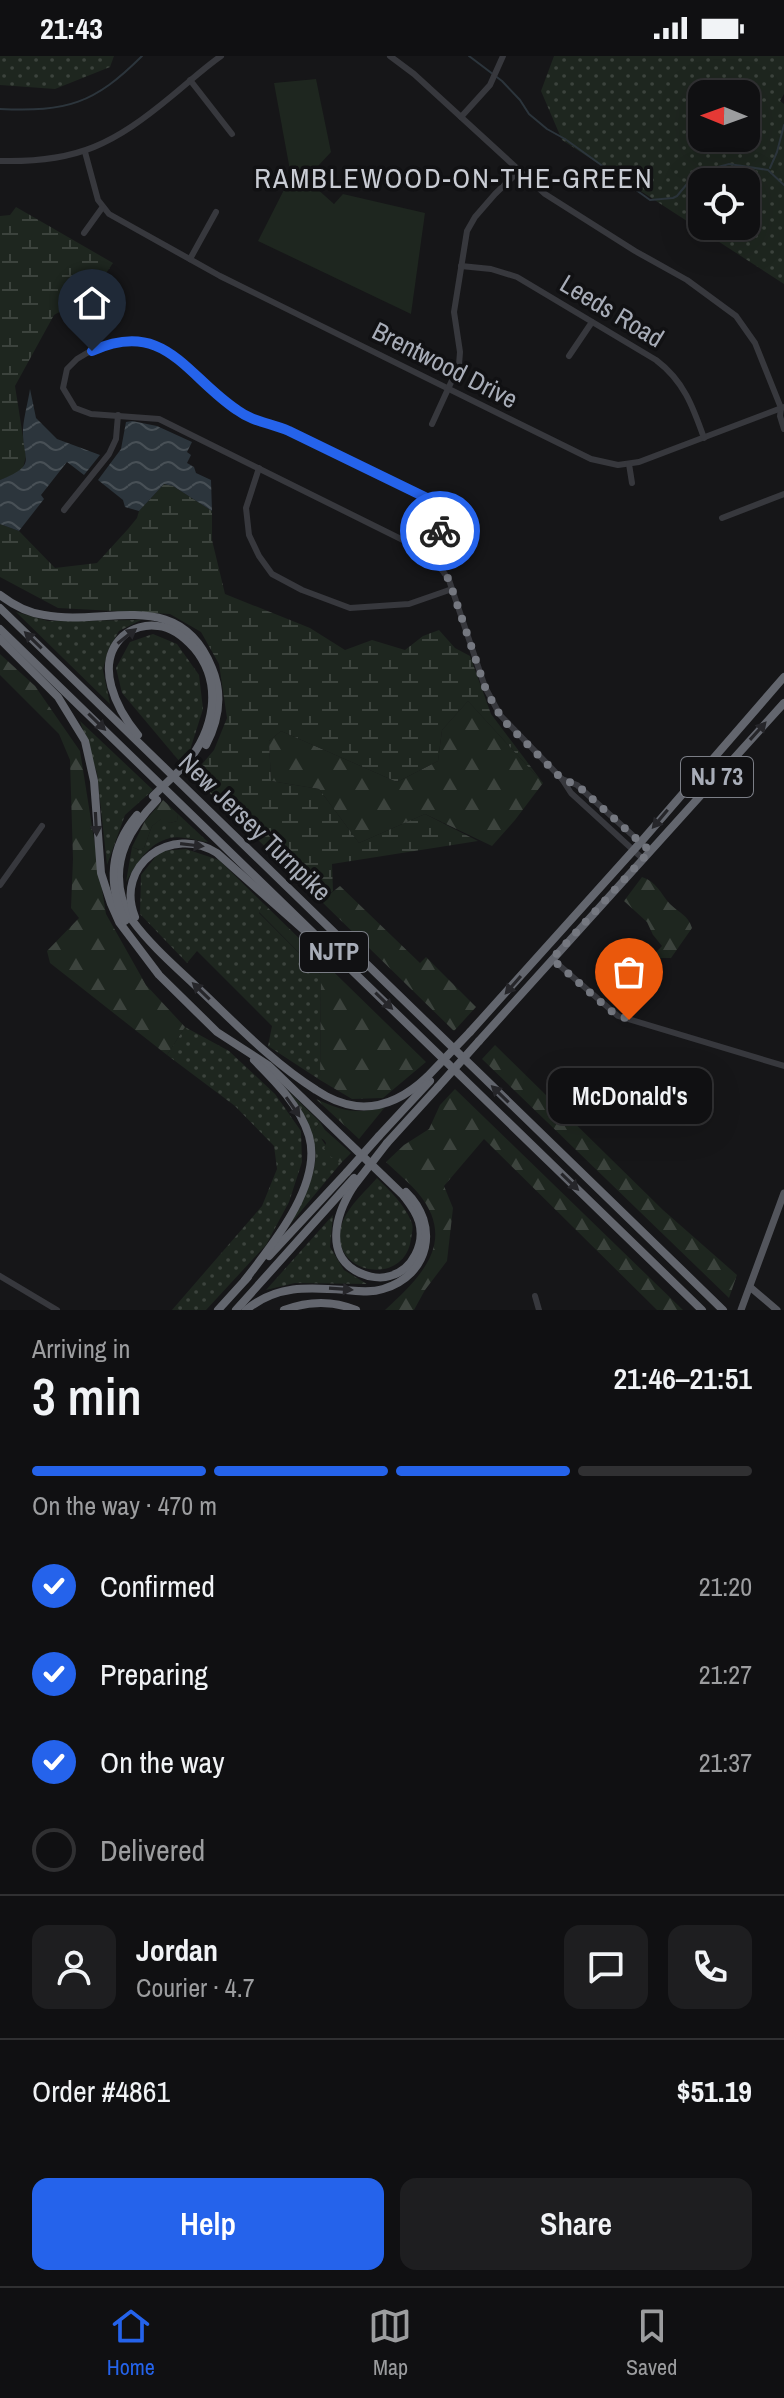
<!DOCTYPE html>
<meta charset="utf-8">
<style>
:root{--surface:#101012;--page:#1e1e20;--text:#f1f3f6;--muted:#9c9d9f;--line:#303032;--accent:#2563eb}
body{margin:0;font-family:"Archivo Narrow",sans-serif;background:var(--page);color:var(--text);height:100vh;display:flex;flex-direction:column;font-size:30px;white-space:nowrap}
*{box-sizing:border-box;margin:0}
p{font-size:26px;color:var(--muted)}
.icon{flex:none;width:44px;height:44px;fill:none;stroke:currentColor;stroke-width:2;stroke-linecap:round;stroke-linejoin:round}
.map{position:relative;height:1254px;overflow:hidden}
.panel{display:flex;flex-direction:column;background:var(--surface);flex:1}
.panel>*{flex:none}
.needle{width:52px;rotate:271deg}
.controls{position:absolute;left:688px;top:24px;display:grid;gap:16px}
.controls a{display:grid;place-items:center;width:72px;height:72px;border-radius:16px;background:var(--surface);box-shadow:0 8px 32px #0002,0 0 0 2px var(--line);font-size:40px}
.pin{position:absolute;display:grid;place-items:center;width:68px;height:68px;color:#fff;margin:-82px -34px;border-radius:50% 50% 50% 0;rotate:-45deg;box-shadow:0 0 8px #0007}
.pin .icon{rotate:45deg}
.courier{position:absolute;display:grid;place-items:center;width:80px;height:80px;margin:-40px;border:6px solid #2563eb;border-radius:50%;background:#fff;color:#222;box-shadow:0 2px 10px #0007}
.bubble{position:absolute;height:56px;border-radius:16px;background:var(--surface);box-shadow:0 8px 32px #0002,0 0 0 2px var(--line);font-size:26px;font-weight:600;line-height:56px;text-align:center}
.headline em{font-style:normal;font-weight:600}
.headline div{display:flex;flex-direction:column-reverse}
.headline{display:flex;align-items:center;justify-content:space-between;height:136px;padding:0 32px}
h1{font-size:52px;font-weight:600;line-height:60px}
.bar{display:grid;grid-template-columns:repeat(4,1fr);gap:12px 8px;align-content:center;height:96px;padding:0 32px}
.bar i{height:10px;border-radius:6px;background:var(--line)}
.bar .active{background:var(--accent)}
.bar p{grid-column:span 4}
.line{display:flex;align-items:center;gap:20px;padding:0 32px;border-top:2px solid var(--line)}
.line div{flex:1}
.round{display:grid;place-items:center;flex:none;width:84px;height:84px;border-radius:16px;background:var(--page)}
ol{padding:0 32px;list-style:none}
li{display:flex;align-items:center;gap:24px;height:88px}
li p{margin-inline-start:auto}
li .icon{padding:8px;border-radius:50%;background:var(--accent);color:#fff;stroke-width:4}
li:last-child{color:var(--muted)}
li i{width:44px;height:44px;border:4px solid var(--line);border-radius:50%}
.button{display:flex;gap:16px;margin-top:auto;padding:16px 32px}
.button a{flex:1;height:92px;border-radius:16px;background:var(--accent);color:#fff;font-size:32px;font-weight:600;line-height:92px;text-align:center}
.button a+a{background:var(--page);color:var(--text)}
.status{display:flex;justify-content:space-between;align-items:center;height:56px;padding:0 40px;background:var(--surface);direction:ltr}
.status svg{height:22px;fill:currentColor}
.tabs{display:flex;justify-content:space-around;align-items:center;height:112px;border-top:2px solid var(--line);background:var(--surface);font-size:22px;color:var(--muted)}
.tabs a{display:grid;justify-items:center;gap:4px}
.tabs .active{color:var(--accent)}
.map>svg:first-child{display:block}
.grass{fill:url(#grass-dots);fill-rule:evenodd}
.forest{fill:url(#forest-firs)}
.wetland{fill:url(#wetland-marsh)}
.park{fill:#1e261f}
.water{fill:url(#water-waves)}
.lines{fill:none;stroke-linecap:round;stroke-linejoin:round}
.stream{stroke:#2c353c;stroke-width:2}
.minor{stroke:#37383d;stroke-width:6}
.major{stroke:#53555c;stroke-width:7}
.highway{stroke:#63666e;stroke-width:8}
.highway-bridge{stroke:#63666e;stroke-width:8}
.oneway{fill:#26262a}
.done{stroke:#757880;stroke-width:8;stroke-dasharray:0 14.4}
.route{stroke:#2563eb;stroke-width:10}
.labels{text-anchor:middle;stroke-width:7;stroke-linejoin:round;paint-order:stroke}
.shield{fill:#111113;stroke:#7b7e86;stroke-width:2}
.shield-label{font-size:24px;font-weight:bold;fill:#a8adb8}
.street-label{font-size:26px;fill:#a8adb8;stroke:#111113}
.neighbourhood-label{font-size:28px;letter-spacing:2px;fill:#c9ccd4;stroke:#111113}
</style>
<div class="status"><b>21:43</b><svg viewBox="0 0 49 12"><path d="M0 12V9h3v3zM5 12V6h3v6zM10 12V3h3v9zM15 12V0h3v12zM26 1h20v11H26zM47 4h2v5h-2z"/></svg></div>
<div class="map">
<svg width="784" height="1254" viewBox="0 0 784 1254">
<defs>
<pattern id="grass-dots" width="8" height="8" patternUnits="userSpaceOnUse" patternTransform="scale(2)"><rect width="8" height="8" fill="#1e261f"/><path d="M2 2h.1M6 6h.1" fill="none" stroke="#3c433d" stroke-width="1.8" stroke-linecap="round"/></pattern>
<pattern id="forest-firs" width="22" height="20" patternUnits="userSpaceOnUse" patternTransform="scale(2)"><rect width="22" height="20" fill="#1e261f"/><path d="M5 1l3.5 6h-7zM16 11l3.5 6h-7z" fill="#3c433d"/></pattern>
<pattern id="wetland-marsh" width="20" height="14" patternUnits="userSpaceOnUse" patternTransform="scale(2)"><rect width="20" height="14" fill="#1e261f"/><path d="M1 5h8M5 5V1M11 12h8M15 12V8" fill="none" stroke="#3c433d"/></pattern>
<pattern id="water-waves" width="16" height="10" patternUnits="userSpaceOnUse" patternTransform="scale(2)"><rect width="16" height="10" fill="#2c353c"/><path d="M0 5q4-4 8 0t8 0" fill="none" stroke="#485056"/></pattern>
</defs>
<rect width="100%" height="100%" fill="#161618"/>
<!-- grass -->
<g class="grass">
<polygon points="0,0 114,0 110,11 55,33 0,29"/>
<path d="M554 0H784V38L780 45 784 48V228L562 84 541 35ZM702 38H746V82H702ZM702 126H746V170H702Z"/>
<polygon points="16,556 48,565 141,564 119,575 108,594 103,614 110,648"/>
<polygon points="153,578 177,588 199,619 203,653 190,694 180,706 122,637 116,612 130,586"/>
<polygon points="80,665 153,734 125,759 107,809 97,717"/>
<path d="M178 758 208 786C197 785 181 779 170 782 148 787 136 809 126 826L132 791 139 794 144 792 152 770 162 762 170 767 177 765Z"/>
<polygon points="186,793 219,804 263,847 259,857 321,919 320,1024 268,990 272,970 197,895 187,907 140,858 141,819 160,795"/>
<polygon points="185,971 229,995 275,1038 301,1075 302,1106 289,1146 266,1189 206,1254 172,1254 262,1150 277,1113 274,1090 235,1050 167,999"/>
<path d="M283 1030 320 1066 314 1074C325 1085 329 1098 341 1107L287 1172C298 1148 322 1116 314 1087 310 1074 291 1044 283 1030Z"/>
<path d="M377 1122C390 1135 404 1148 411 1165 414 1171 412 1176 411 1183 405 1230 336 1219 340 1177 342 1155 363 1138 377 1122Z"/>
<polygon points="333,1159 330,1191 344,1214 367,1228 295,1227 266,1234"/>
</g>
<!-- forest -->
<g class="forest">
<polygon points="0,598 35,630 80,695 106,858 146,929 185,971 167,999 50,907 47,895 79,862 71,852 73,803 70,704 59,678 0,619"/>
<polygon points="468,645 543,727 515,764 492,790 425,758 359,787 319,733 271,725 269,685 281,675 397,726 438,705 442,674"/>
<polygon points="163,744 178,758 177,765 170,767 161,763 152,770 144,792 140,794 132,791 145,765"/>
<path d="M642 821C656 825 661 838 670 848 679 857 688 859 692 872L671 902H661L656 906 659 917 658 925 661 926 660 932C644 928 625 927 616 912L619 909 629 918 634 919 662 890 653 879 647 866 624 845Z"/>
<polygon points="340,830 420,907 426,901 476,951 454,975 321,845"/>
<polygon points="263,847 426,1006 383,1042 352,1043 320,1024 321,919 259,856"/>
<polygon points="495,989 663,1154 737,1219 729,1242 482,1003"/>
<path d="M455 1033 683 1254H657L484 1083 444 1130 453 1152 447 1205 425 1234 414 1254H385C421 1221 458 1185 418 1137 409 1126 396 1116 386 1106L404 1089 429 1073 440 1049Z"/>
<path d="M316 1043C344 1056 356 1058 385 1051L359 1083Z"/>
<polygon points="320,1066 325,1074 351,1097 341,1107 323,1096 326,1087 324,1084 316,1080 314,1074"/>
</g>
<!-- wetland -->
<g class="wetland">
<polygon points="16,151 113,207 91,239 88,252 81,258 65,253 54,259 15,330 26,400 23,412 18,417 0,424 0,160 10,159"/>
<polygon points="164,428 173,430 212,455 212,484 225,538 310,572 345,594 372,584 405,594 423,580 439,574 455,592 470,600 491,658 543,727 468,645 442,674 438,705 397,726 281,675 269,685 271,725 319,733 359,787 425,758 478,785 332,808 333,835 321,845 192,720 214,694 227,662 219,608 201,576 170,558 58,552 0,521 0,468 19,475 55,512 97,507 128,473 137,462 139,455"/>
</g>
<!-- park -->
<polygon class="park" points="316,23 331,96 306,123 334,148 343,138 425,157 411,258 258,185 291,120 274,27"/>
<!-- water -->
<g class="water">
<path d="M30 333 36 362 57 383 100 399 84 419 67 406 41 439 44 443 19 475 0 468V424C39 408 22 405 23 373 24 360 28 346 30 333Z"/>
<polygon points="132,365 157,370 192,386 187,396 191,399 187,407 194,411 196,417 211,424 212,455 173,430 164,428 139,455 125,451 123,444 98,424 121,393 126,366"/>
</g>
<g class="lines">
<!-- stream -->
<g class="stream">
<polyline points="469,0 502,25 520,44 529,58 547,73 565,83 650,144 673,142 677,140 687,128 718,111 729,108 768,114 784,129"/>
<path d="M0 53C67 56 94 48 142 0"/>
<polyline points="770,112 777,96 784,69"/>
</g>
<!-- minor -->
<g class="minor">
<polyline points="390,0 414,18 545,138 635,195 687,224 736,260 755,287 781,352 780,360 784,373"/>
<polyline points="190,24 232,78"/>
<polyline points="461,61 490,29 503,0"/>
<polyline points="85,96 98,144 109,158 220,220 591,403 618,409 639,406 784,351"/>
<path d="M0 105C78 107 114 88 173 39 189 26 204 12 221 0"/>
<polyline points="84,177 102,152"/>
<polyline points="190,203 216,156"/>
<path d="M461 210 491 213 517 221 656 304C684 325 693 351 704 382"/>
<polyline points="569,300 592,266"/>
<polyline points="432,368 459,309 460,296 454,256 467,175 475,161 495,138 519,115"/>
<polyline points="629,408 632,427"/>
<polyline points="259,412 246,452 249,479 259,500 272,518 302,534 350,552 409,548 452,533"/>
<polyline points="64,454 109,398 116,383 118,359"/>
<polyline points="722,462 784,438"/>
<path d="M428 500C439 481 448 463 431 444L315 387 279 370 268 369 238 355 172 297 148 288 131 285 115 286 87 297 77 303 67 313 63 332 75 352 91 358 159 363 415 490C429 501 440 509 449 524L485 631 500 659 562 723 571 737 643 803"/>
<polyline points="562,723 577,729 650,795"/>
<polyline points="0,829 42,770"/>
<polyline points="552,903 618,960 784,1010"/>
<polyline points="0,1220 57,1254"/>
<polyline points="535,1240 539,1254"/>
</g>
<!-- major -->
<g class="major">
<polyline points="750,1231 777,1254"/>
<polyline points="741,1254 784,1137"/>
</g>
<!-- highway -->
<g class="highway">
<path d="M0 539C13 549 28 557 44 559 106 571 179 530 212 612 223 638 219 664 206 689"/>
<polyline points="0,552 723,1254"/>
<polyline points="0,573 702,1254"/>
<path d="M0 583 58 641 85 685 94 725 101 817 111 848 119 866 159 919 217 976 268 1009 403 1139C409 1147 416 1155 419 1166 425 1187 413 1214 390 1220 381 1223 369 1221 360 1217 323 1200 336 1158 353 1131"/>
<path d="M138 679C117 654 93 608 123 580 132 572 146 568 158 570 172 571 184 581 194 592 224 628 214 675 185 709"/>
<path d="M157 744C131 771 111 803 122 842 124 849 127 858 132 864 151 890 177 912 200 934 237 969 273 1007 316 1034 328 1042 341 1048 356 1050 383 1053 408 1039 427 1021"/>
<path d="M135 861C114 809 172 768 217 797L305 875"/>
<path d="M125 865C107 828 110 791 137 759"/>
<polyline points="470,976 640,787 784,621"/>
<polyline points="479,985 784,647"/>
<polyline points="379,1080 430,1025"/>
<polyline points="387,1087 438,1031"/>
<polyline points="269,1200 347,1116"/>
<path d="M245 1224C272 1189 323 1128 309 1080 300 1050 275 1025 254 1004"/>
<polyline points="218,1254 248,1221"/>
<polyline points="236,1254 354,1122"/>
<path d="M246 1254C276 1229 308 1231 346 1234 358 1235 371 1237 383 1233 430 1219 440 1169 406 1136"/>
<path d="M284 1254C308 1245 332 1244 356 1254"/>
</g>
<!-- highway-bridge -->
<g class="highway-bridge">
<polyline points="153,740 185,709"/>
<polyline points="427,1021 470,976"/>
<polyline points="438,1031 479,985"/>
<polyline points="347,1116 379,1080"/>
<polyline points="353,1131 387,1087"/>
</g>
</g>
<!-- one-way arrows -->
<defs><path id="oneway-solid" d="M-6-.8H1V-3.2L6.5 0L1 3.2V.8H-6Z" transform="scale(2)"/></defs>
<g class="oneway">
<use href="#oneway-solid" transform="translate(127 580) rotate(-38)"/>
<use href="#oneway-solid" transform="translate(33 584) rotate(-136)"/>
<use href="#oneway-solid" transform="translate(97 666) rotate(44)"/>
<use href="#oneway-solid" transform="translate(758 675) rotate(-48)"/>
<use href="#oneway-solid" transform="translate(660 763) rotate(130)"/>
<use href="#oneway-solid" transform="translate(96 768) rotate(87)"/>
<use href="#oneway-solid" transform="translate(192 789) rotate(7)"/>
<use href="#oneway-solid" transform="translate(513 929) rotate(131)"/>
<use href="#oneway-solid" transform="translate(201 935) rotate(-136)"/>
<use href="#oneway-solid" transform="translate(384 945) rotate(44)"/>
<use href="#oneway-solid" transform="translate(500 1038) rotate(-136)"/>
<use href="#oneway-solid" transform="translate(293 1051) rotate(55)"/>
<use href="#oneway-solid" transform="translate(570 1126) rotate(44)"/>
<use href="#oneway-solid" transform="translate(341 1233) rotate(4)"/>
</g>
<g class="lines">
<!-- done -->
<polyline class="done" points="440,475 428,500 442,513 449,524 485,631 495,651 504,665 562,723 577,729 650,795 552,903 611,955 629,964"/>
<!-- route -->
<path class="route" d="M92 295C165 262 186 320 237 354 253 366 271 367 289 375L431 444C440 454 442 462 440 475"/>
</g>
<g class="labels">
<!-- shield labels -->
<g class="shield">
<rect x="681" y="701" width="72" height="40" rx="6"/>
<rect x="300" y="876" width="68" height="40" rx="6"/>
</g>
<g class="shield-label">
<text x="717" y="729">NJ 73</text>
<text x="334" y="904">NJTP</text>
</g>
<!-- street labels -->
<g class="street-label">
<text transform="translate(612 255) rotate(31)" y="9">Leeds Road</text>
<text transform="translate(445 309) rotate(27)" y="9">Brentwood Drive</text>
<text transform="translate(255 771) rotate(44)" y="9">New Jersey Turnpike</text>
</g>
<!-- neighbourhood labels -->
<g class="neighbourhood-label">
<text x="454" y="132">RAMBLEWOOD-ON-THE-GREEN</text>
</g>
</g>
</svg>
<div class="controls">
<a><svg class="needle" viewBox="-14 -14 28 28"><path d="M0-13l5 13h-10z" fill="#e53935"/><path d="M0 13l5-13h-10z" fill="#9c9d9f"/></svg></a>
<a><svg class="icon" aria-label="locate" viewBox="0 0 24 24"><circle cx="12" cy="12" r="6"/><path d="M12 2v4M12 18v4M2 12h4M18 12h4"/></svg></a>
</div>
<div class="pin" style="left:629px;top:964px;background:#ea580c"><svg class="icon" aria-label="bag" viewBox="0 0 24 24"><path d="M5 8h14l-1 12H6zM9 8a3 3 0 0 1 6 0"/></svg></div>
<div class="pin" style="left:92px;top:295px;background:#1f2937"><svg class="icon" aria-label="home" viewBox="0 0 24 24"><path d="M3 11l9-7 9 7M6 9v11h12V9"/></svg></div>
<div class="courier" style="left:440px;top:475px"><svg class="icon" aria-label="bike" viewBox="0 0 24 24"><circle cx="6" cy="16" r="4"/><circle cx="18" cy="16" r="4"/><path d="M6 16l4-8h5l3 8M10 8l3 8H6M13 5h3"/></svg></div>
<div class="bubble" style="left:548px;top:1012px;width:164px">McDonald's</div>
</div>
<section class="panel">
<div class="headline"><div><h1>3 min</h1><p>Arriving in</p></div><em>21:46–21:51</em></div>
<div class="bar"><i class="active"></i><i class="active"></i><i class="active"></i><i></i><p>On the way · 470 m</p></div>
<ol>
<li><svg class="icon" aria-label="check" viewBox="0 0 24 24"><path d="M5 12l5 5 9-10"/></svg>Confirmed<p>21:20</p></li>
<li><svg class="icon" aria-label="check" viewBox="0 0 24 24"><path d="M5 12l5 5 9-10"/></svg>Preparing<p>21:27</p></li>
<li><svg class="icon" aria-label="check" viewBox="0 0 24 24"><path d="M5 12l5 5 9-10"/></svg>On the way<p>21:37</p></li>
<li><i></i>Delivered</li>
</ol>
<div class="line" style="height:144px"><a class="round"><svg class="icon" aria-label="person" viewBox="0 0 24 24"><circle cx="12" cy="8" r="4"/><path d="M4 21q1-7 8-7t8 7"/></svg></a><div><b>Jordan</b><p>Courier · 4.7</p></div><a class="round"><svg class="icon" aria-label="chat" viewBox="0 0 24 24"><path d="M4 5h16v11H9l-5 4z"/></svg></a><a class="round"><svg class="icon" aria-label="phone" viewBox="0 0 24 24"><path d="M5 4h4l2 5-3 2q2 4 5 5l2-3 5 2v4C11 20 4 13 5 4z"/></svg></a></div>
<div class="line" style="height:104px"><div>Order #4861</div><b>$51.19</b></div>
<div class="button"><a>Help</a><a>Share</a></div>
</section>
<nav class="tabs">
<a class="active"><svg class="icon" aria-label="home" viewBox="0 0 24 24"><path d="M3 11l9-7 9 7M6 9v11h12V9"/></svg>Home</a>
<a><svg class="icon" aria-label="map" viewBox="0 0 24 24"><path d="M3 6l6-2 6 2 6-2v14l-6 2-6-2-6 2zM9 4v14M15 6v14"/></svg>Map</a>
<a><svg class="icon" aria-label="saved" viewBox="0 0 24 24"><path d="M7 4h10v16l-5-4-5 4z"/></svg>Saved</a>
</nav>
